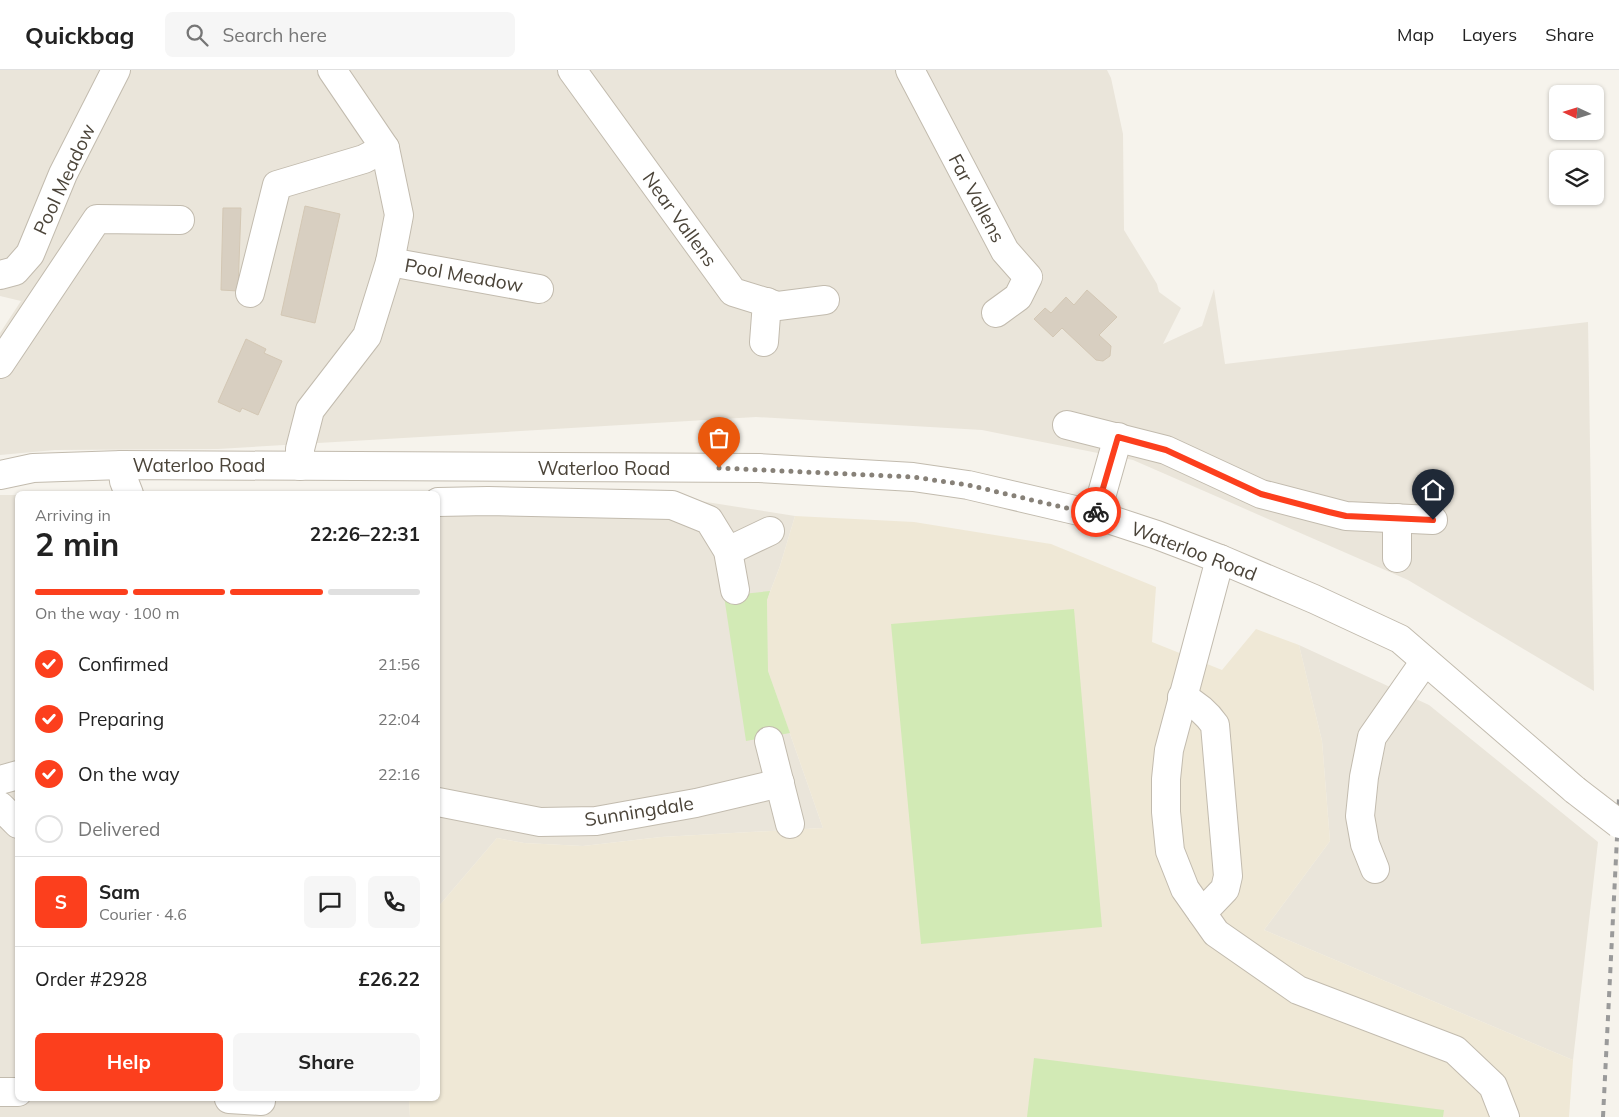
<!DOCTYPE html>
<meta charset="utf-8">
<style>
:root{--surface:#fff;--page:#f6f6f6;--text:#222;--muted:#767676;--line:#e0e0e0;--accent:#fc3f1d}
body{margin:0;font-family:Mulish,sans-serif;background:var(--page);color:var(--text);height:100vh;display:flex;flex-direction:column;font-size:19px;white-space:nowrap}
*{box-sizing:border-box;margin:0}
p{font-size:16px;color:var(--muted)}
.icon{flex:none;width:28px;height:28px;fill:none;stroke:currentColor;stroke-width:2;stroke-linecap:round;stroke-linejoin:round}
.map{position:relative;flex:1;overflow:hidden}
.side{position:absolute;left:15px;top:421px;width:425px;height:610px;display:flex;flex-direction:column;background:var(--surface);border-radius:8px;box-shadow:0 1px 4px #0004}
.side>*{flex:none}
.needle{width:32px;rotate:274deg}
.tools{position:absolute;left:1549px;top:15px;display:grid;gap:10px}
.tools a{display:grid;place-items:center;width:55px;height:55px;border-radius:8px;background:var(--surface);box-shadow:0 1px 4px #0004;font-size:25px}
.pin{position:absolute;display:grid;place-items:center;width:42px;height:42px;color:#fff;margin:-51px -21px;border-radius:50% 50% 50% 0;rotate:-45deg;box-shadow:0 0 5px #0007}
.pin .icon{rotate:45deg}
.courier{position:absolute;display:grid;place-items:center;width:50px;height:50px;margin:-25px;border:4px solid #fc3f1d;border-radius:50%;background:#fff;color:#222;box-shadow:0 1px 6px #0007}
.overview em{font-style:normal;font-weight:700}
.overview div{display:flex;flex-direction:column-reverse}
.overview{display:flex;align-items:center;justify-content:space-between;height:85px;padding:0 20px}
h1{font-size:32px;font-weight:700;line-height:38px}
.bar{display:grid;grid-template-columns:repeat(4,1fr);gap:8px 5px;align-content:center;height:60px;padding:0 20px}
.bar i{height:6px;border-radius:4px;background:var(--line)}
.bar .active{background:var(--accent)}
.bar p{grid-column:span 4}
.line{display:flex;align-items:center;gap:12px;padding:0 20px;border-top:1px solid var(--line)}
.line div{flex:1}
.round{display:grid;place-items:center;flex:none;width:52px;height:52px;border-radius:8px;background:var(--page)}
ol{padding:0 20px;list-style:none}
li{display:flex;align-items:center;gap:15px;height:55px}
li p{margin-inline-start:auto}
li .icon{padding:5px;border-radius:50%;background:var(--accent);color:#fff;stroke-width:4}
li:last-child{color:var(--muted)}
li i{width:28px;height:28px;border:2px solid var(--line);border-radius:50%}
.action{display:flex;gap:10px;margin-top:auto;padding:10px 20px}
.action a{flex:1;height:58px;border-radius:8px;background:var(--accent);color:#fff;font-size:20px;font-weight:700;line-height:58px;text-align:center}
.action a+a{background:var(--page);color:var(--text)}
header{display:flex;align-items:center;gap:30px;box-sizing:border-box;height:70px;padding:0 25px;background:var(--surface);border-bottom:1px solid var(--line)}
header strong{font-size:24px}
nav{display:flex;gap:28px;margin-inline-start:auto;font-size:18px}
.search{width:350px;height:45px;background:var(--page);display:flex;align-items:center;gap:12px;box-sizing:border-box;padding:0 18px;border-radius:8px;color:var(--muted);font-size:19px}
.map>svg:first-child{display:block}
.residential{fill:#eae5da}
.education{fill:#efe8d6}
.green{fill:#d2eab5}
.building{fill:#d8cfc1;stroke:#d3c7b4}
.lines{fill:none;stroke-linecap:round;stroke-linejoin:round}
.minor-casing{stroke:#c2bbae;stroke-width:30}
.minor{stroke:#fff;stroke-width:28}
.rail{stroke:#9a9a9a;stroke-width:4;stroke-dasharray:6 6;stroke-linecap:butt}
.minor-bridge-casing{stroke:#c2bbae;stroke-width:30;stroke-linecap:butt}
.minor-bridge{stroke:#fff;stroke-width:28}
.done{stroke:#878178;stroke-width:5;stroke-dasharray:0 9}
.route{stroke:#fc3f1d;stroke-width:6}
.labels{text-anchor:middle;stroke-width:4;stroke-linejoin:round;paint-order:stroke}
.street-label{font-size:19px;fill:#4b4439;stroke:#fff}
</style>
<header>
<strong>Quickbag</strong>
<div class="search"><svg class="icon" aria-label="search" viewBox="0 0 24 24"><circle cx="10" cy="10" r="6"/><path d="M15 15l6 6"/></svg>Search here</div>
<nav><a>Map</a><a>Layers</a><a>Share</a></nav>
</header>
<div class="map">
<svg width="1619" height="1047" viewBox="0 0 1619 1047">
<rect width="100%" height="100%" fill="#f6f3ec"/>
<!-- residential -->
<g class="residential">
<polygon points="0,0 1107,0 1111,8 1123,64 1124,160 1157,214 1159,222 1181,238 1163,274 1202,256 1214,219 1225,294 1588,252 1594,621 1408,510 1133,390 982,360 756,347 218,379 55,380 0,385 0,263 21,231 0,226"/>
<polygon points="624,419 795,446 780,496 767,530 768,601 823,758 661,767 583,776 524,773 497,768 438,837 438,424 45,424"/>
<polygon points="0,425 18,425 18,1029 409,1029 410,1047 0,1047"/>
<polygon points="1299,575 1429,635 1598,772 1573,990 1264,860 1330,771 1322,671"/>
</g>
<!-- education -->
<polygon class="education" points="795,446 914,452 1051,474 1156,517 1152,572 1222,600 1256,559 1299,575 1322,671 1330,771 1264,860 1573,990 1569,1047 410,1047 409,1029 438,1029 438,837 497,768 524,773 583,776 661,767 823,758 768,601 767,530 780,496"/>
<!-- green -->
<g class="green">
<polygon points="770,521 767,530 768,601 790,663 746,671 724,526"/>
<polygon points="1074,539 1102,857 921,874 891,554"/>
<polygon points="1034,988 1444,1040 1443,1047 1027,1047"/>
</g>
<!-- building -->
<g class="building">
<polygon points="305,136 340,144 315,253 281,245"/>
<polygon points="223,138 241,138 238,221 221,220"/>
<polygon points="1087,220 1117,247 1099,265 1111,276 1110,286 1103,291 1096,290 1062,258 1053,267 1034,249 1045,238 1051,243 1066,227 1074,235"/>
<polygon points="246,269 266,279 264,283 282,291 258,345 242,338 240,342 218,332"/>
</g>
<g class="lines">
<defs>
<g id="minor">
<polyline points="572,0 733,222 778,236 825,230"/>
<polyline points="910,0 1005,181 1028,207 1018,227 996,243"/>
<polyline points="390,192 539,219"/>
<polyline points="0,205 15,201 30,184 63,104 116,0"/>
<polyline points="250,223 277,115 364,89 385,78"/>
<polyline points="764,272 767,232"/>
<polyline points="0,294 97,149 180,150"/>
<polyline points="1067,355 1166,380 1261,424 1346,446 1433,450"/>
<polyline points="122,395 124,411 129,424"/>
<polyline points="300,396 300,379 310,340 367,266 390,192 399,145 385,78 332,0"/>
<polyline points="0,405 33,398 122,395 759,398 913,407 968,415 1096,445 1157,465 1220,489 1314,529 1400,569 1575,720"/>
<polyline points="438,432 488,431 672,435 709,450 728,481 735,520"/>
<polyline points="1096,445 1118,367"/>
<polyline points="728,481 770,461"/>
<polyline points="1397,488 1397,448"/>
<polyline points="1220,489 1169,680 1166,709 1166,742 1170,781 1185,819 1216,863 1298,920 1455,980 1493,1016 1505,1047"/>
<path d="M1182 627C1196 634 1206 642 1215 655L1228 806 1225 819 1202 843"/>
<polyline points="769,671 790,754"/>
<polyline points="0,710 18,705"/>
<polyline points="438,732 540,752 596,751 696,733 780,713"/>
<polyline points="0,736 18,754"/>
<polyline points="1375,799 1365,774 1360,746 1364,707 1372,667 1425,591"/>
<polyline points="0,1022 18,1022"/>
<polyline points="229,1029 261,1031"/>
</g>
</defs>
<!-- minor casing -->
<use href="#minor" class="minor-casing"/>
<!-- minor -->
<use href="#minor" class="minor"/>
<!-- rail -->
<polyline class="rail" points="1603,1047 1619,728"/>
<defs>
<polyline id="minor-bridge" points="1575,720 1619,754"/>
</defs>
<!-- minor-bridge casing -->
<use href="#minor-bridge" class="minor-bridge-casing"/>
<!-- minor-bridge -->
<use href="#minor-bridge" class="minor-bridge"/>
</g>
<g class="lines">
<!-- done -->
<polyline class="done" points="719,398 913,407 968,415 1096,445 1096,442"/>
<!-- route -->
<polyline class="route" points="1096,442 1118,367 1166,380 1261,424 1329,442 1346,446 1433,450"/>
</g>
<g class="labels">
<!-- street labels -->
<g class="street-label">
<text transform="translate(64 109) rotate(-65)" y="7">Pool Meadow</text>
<text transform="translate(977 128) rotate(62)" y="7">Far Vallens</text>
<text transform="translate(680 149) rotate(54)" y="7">Near Vallens</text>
<text transform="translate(464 205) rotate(10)" y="7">Pool Meadow</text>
<text x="199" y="402">Waterloo Road</text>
<text x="604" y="405">Waterloo Road</text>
<text transform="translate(1194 481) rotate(21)" y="7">Waterloo Road</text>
<text transform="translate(639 741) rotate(-9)" y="7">Sunningdale</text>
</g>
</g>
</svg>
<div class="tools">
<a><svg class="needle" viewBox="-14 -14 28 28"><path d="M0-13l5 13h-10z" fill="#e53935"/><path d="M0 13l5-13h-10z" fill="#767676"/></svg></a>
<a><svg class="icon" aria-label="layers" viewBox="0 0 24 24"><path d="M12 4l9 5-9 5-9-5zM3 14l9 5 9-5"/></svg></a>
</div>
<div class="pin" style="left:719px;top:398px;background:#ea580c"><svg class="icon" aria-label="bag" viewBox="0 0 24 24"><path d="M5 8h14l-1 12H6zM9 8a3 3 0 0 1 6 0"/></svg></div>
<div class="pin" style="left:1433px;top:450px;background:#1f2937"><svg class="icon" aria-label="home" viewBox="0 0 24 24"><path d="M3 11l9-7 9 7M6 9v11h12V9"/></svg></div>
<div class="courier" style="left:1096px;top:442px"><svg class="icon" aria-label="bike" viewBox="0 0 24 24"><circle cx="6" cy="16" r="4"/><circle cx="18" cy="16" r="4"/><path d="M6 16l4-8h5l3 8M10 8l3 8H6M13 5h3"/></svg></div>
<section class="side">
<div class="overview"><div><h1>2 min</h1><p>Arriving in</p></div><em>22:26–22:31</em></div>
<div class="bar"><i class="active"></i><i class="active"></i><i class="active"></i><i></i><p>On the way · 100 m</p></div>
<ol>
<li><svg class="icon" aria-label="check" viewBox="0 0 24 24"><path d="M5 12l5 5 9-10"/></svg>Confirmed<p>21:56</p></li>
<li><svg class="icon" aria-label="check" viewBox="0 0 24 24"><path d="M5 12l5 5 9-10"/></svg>Preparing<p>22:04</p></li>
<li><svg class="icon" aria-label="check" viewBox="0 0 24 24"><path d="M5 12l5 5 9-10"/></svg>On the way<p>22:16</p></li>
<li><i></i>Delivered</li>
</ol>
<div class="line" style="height:90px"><b class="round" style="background:var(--accent);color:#fff">S</b><div><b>Sam</b><p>Courier · 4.6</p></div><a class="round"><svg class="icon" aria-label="chat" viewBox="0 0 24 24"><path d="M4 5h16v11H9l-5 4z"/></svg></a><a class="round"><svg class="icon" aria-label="phone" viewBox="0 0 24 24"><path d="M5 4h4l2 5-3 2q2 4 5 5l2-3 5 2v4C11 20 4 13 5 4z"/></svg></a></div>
<div class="line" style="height:65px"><div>Order #2928</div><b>£26.22</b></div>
<div class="action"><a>Help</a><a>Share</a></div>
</section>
</div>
